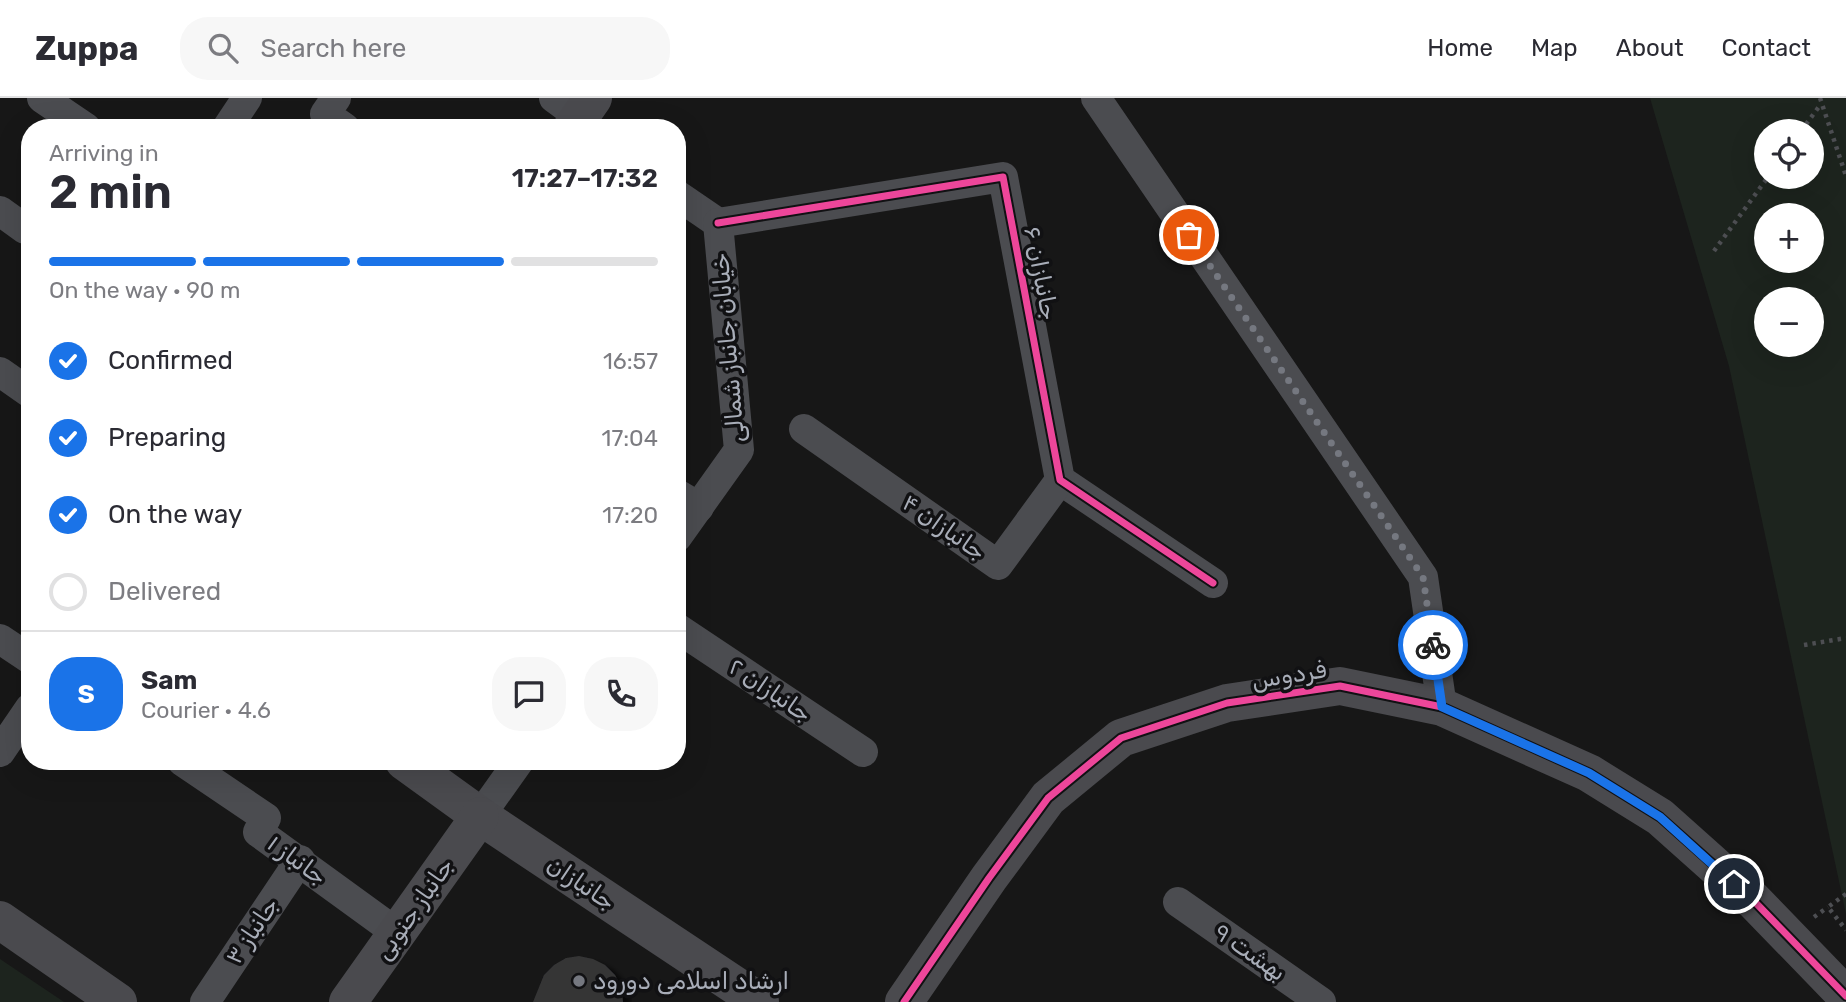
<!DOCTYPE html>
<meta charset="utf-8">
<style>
:root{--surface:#fff;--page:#f7f7f7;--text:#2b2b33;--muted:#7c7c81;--line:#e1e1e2;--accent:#1a73e8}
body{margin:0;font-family:Rubik,"Noto Sans Arabic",sans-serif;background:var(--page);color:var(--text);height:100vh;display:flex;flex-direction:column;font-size:26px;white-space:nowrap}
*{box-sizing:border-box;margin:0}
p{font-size:23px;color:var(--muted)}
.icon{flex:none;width:38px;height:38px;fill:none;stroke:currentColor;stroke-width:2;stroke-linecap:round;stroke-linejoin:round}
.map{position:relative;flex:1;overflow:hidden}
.sheet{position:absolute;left:21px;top:21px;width:665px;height:651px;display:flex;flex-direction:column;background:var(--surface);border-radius:28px;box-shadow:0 7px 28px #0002}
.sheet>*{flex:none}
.controls{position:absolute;left:1754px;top:21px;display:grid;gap:14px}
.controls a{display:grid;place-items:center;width:70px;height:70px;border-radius:50%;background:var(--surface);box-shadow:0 7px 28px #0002;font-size:35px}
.pin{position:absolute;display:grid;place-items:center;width:60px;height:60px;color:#fff;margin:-30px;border:4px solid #fff;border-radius:50%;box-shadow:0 2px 7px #0007}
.courier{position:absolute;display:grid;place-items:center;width:70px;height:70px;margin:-35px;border:5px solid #1a73e8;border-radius:50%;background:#fff;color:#222;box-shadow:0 2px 9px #0007}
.headline em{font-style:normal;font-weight:600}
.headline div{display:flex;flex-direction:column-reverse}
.headline{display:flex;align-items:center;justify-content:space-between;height:119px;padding:0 28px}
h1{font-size:46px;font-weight:600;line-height:52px}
.bar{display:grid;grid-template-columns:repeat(4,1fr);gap:10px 7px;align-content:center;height:84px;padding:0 28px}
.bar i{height:9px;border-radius:5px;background:var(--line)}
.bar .on{background:var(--accent)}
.bar p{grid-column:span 4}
.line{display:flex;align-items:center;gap:18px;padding:0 28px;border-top:2px solid var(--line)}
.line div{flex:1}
.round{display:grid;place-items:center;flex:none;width:74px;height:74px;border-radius:28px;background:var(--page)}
ol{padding:0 28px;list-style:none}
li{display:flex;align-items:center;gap:21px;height:77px}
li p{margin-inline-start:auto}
li .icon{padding:7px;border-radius:50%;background:var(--accent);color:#fff;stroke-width:4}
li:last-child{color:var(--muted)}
li i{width:38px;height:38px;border:4px solid var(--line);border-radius:50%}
header{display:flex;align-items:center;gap:42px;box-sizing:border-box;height:98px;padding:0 35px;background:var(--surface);border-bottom:2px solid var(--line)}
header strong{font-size:33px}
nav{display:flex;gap:38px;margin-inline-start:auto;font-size:24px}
.search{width:490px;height:63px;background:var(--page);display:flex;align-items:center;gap:18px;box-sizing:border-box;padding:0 24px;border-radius:28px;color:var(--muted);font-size:26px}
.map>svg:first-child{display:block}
.green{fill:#1d241e;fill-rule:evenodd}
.building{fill:#353536;filter:url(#shadow)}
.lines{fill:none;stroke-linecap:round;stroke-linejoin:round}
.path{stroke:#4d4e52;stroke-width:4.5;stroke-dasharray:3.5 5;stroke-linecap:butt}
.street{stroke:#4b4c50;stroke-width:30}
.secondary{stroke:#4a4a4e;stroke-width:38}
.cycleway-casing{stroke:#111113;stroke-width:11}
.cycleway{stroke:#ed469a;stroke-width:7}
.done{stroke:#757880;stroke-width:7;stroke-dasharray:0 12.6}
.route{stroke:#1a73e8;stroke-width:9}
.poi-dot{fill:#757880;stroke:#111113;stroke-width:2.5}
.labels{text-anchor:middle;stroke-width:7;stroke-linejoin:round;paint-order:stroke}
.street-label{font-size:24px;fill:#a8adb8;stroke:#111113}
.poi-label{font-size:24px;fill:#a8adb8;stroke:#111113;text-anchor:start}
</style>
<header>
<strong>Zuppa</strong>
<div class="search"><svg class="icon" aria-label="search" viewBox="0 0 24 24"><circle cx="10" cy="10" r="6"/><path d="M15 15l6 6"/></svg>Search here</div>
<nav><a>Home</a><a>Map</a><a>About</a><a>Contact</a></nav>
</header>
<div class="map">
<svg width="1846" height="904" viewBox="0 0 1846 904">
<defs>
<filter id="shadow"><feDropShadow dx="8" dy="4.5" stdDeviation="2" flood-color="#0009"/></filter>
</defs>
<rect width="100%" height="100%" fill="#171717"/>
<!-- green -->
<g class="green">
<path d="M1650 0H1846V816L1729 268ZM1766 33H1811V79H1766ZM1766 117H1811V163H1766ZM1766 201H1811V247H1766Z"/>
<polygon points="0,861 64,904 0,904"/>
</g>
<!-- building -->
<polygon class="building" points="579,858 593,861 605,867 615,877 621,889 623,904 533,904 544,877 554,867 566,860"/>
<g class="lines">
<!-- path -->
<g class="path">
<polyline points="1820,0 1846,78"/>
<polyline points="1801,33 1821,6"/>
<polyline points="1714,153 1768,79"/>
<polyline points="1804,547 1846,540"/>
<polyline points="1846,796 1828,809 1846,832"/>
<polyline points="1814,819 1828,809"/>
</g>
<!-- street -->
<g class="street">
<polyline points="42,0 86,30"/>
<polyline points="336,0 325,16 345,30"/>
<polyline points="554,0 580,19"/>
<polyline points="1096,0 1423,479 1442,609"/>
<polyline points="227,30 247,0"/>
<polyline points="677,97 718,125"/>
<polyline points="0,113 25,131"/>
<polyline points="718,125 1003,79 1060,382 1213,485"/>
<polyline points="0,274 30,295"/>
<polyline points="804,331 998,467 1060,382"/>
<polyline points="677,396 699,409"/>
<polyline points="677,439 739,352 718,125"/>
<polyline points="677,530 863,654"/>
<polyline points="0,541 30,561"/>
<polyline points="0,654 30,610"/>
<polyline points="182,663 266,720 258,734 397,835"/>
<polyline points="480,718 519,663"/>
<polyline points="1178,804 1321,904"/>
<polyline points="205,904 300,762"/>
</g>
<!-- secondary -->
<g class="secondary">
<polyline points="572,30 593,0"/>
<polyline points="404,663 480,718 760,904"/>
<polyline points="0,822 118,904"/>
<polyline points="348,904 480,718"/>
<polyline points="904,904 989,780 1048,700 1121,640 1227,605 1340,588 1442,609 1589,675 1660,719 1753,802 1846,898"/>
</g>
<defs>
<g id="cycleway">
<polyline points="718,125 1003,79 1060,382 1213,485"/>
<polyline points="904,904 989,780 1048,700 1121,640 1227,605 1340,588 1442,609 1589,675 1660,719 1753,802 1846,898"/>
</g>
</defs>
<!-- cycleway casing -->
<use href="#cycleway" class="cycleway-casing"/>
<!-- cycleway -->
<use href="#cycleway" class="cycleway"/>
</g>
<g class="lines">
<!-- done -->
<polyline class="done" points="1189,137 1423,479 1433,547"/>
<!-- route -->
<polyline class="route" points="1433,547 1442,609 1589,675 1660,719 1734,786"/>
</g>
<!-- markers -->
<circle class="poi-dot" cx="579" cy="883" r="7"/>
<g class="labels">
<!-- street labels -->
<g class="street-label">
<text transform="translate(1041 175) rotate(79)" y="8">جانبازان ۶</text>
<text transform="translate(728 250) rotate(-95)" y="8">خیابان جانباز شمالی</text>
<text transform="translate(944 429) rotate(35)" y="8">جانبازان ۴</text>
<text transform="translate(1289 577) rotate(-9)" y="8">فردوس</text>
<text transform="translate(770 592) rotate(34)" y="8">جانبازان ۲</text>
<text transform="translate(297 762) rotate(36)" y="8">جانباز ۱</text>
<text transform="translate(581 785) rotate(34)" y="8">جانبازان</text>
<text transform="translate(414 811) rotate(-55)" y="8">جانباز جنوبی</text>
<text transform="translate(252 833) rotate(-56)" y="8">جانباز ۳</text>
<text transform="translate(1250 854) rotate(35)" y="8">بهشت ۹</text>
</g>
<!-- poi labels -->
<g class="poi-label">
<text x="593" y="891">ارشاد اسلامی دورود</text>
</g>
</g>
</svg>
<div class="controls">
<a><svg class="icon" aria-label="locate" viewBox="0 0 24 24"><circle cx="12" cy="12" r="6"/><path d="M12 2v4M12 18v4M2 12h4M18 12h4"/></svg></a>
<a>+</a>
<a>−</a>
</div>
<div class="pin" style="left:1189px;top:137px;background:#ea580c"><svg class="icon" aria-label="bag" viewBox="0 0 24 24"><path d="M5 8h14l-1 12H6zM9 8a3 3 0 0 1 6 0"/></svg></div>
<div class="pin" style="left:1734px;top:786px;background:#1f2937"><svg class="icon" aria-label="home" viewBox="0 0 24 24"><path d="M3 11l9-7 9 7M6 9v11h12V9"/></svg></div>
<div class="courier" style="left:1433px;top:547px"><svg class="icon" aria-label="bike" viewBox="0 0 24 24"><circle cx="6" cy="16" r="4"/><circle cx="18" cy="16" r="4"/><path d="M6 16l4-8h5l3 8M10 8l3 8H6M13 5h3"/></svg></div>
<section class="sheet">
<div class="headline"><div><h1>2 min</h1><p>Arriving in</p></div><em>17:27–17:32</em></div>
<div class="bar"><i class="on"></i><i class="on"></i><i class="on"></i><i></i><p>On the way · 90 m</p></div>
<ol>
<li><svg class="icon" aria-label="check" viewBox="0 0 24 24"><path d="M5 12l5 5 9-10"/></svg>Confirmed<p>16:57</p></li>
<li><svg class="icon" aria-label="check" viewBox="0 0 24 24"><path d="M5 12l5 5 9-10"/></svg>Preparing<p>17:04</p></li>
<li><svg class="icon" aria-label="check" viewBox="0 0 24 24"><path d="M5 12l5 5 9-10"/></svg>On the way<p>17:20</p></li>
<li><i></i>Delivered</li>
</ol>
<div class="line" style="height:126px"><b class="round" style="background:var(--accent);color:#fff">S</b><div><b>Sam</b><p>Courier · 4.6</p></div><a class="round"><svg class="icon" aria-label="chat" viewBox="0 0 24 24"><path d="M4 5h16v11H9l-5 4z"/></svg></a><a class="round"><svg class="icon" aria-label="phone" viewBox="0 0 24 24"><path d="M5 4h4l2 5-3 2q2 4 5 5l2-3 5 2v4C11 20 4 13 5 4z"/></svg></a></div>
</section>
</div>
